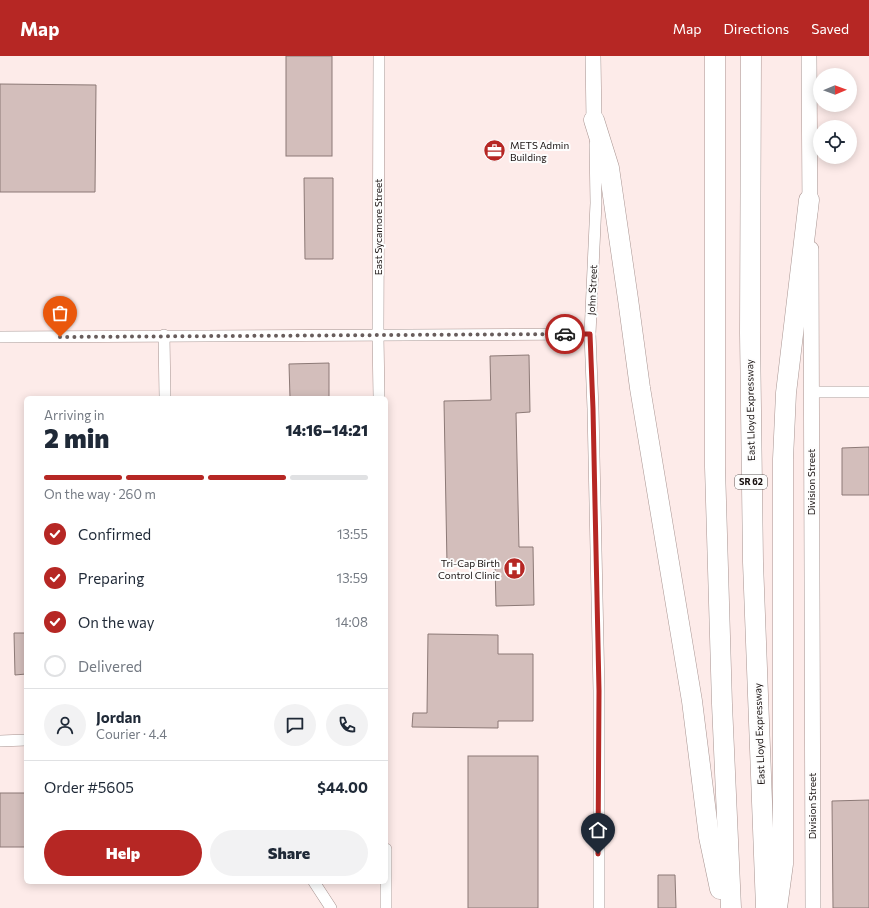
<!DOCTYPE html>
<meta charset="utf-8">
<style>
:root{--surface:#fff;--page:#f2f2f3;--text:#1f2937;--muted:#747a83;--line:#e0e1e3;--accent:#b62724}
body{margin:0;font-family:Commissioner,sans-serif;background:var(--page);color:var(--text);height:100vh;display:flex;flex-direction:column;font-size:15px;white-space:nowrap}
*{box-sizing:border-box;margin:0}
p{font-size:13px;color:var(--muted)}
.icon{flex:none;width:22px;height:22px;fill:none;stroke:currentColor;stroke-width:2;stroke-linecap:round;stroke-linejoin:round}
.map{position:relative;flex:1;overflow:hidden}
.panel{position:absolute;left:24px;top:340px;width:364px;height:488px;display:flex;flex-direction:column;background:var(--surface);border-radius:6px;box-shadow:0 2px 10px #0003}
.panel>*{flex:none}
.needle{width:26px;rotate:89deg}
.tools{position:absolute;left:813px;top:12px;display:grid;gap:8px}
.tools a{display:grid;place-items:center;width:44px;height:44px;border-radius:50%;background:var(--surface);box-shadow:0 2px 10px #0003;font-size:20px}
.pin{position:absolute;display:grid;place-items:center;width:34px;height:34px;color:#fff;margin:-41px -17px;border-radius:50% 50% 50% 0;rotate:-45deg;box-shadow:0 0 4px #0007}
.pin .icon{rotate:45deg}
.courier{position:absolute;display:grid;place-items:center;width:40px;height:40px;margin:-20px;border:3px solid #b62724;border-radius:50%;background:#fff;color:#222;box-shadow:0 1px 5px #0007}
.summary em{font-style:normal;font-weight:800}
.summary div{display:flex;flex-direction:column-reverse}
.summary{display:flex;align-items:center;justify-content:space-between;height:68px;padding:0 20px}
h1{font-size:26px;font-weight:800;line-height:30px}
.bar{display:grid;grid-template-columns:repeat(4,1fr);gap:6px 4px;align-content:center;height:48px;padding:0 20px}
.bar i{height:5px;border-radius:3px;background:var(--line)}
.bar .selected{background:var(--accent)}
.bar p{grid-column:span 4}
.line{display:flex;align-items:center;gap:10px;padding:0 20px;border-top:1px solid var(--line)}
.line div{flex:1}
.round{display:grid;place-items:center;flex:none;width:42px;height:42px;border-radius:21px;background:var(--page)}
ol{padding:0 20px;list-style:none}
li{display:flex;align-items:center;gap:12px;height:44px}
li p{margin-inline-start:auto}
li .icon{padding:4px;border-radius:50%;background:var(--accent);color:#fff;stroke-width:4}
li:last-child{color:var(--muted)}
li i{width:22px;height:22px;border:2px solid var(--line);border-radius:50%}
.action{display:flex;gap:8px;margin-top:auto;padding:8px 20px}
.action a{flex:1;height:46px;border-radius:24px;background:var(--accent);color:#fff;font-size:16px;font-weight:800;line-height:46px;text-align:center}
.action a+a{background:var(--page);color:var(--text)}
header{display:flex;align-items:center;gap:24px;box-sizing:border-box;height:56px;padding:0 20px;background:var(--accent);color:#fff}
header strong{font-size:19px}
nav{display:flex;gap:22px;margin-inline-start:auto;font-size:14px}
.map>svg:first-child{display:block}
.building{fill:#d3bebb;stroke:#8c7976}
.lines{fill:none;stroke-linecap:round;stroke-linejoin:round}
.street-casing{stroke:#a89491;stroke-width:12}
.secondary-casing{stroke:#a89491;stroke-width:16}
.highway-casing{stroke:#a89491;stroke-width:21}
.street{stroke:#fff;stroke-width:11}
.secondary{stroke:#fff;stroke-width:15}
.highway{stroke:#fff;stroke-width:20}
.done{stroke:#685d5c;stroke-width:4;stroke-dasharray:0 7.2}
.route{stroke:#b62724;stroke-width:5}
.labels{text-anchor:middle;stroke-width:4;stroke-linejoin:round;paint-order:stroke}
.shield{fill:#fdfdfd;stroke:#5d5857;stroke-width:1}
.shield-label{font-size:9px;font-weight:bold;fill:#181110}
.poi-label{font-size:10px;fill:#181110;stroke:#fdfdfd;text-anchor:start}
.street-label{font-size:10px;fill:#181110;stroke:#fdfdfd}
</style>
<header>
<strong>Map</strong>
<nav><a>Map</a><a>Directions</a><a>Saved</a></nav>
</header>
<div class="map">
<svg width="869" height="852" viewBox="0 0 869 852">
<rect width="100%" height="100%" fill="#fdebe9"/>
<!-- building -->
<g class="building">
<rect x="286" y="0" width="46" height="100"/>
<polygon points="0,28 96,29 95,136 0,136"/>
<polygon points="304,122 333,122 333,203 305,203"/>
<polygon points="529,299 530,356 516,357 519,491 533,491 534,549 496,550 495,508 447,508 444,345 491,344 490,300"/>
<polygon points="329,307 329,342 290,342 289,308"/>
<polygon points="869,391 869,439 842,439 842,392"/>
<polygon points="14,577 26,577 26,618 15,619"/>
<polygon points="428,578 498,579 498,598 533,598 533,665 498,665 498,672 412,671 413,657 427,657"/>
<rect x="468" y="700" width="70" height="152"/>
<rect x="0" y="737" width="26" height="54"/>
<polygon points="869,744 869,852 833,852 832,745"/>
<polygon points="658,819 675,819 676,852 658,852"/>
</g>
<g class="lines">
<defs>
<g id="street">
<polyline points="379,0 378,279 379,342"/>
<polyline points="595,88 596,147 590,278 593,353 599,635 599,852"/>
<polyline points="164,279 165,342"/>
<polyline points="0,281 590,278"/>
<polyline points="811,336 869,336"/>
<polyline points="0,685 26,684"/>
<polyline points="386,793 386,852"/>
<polyline points="314,826 331,852"/>
</g>
<g id="secondary">
<polyline points="593,0 594,64"/>
<polyline points="809,0 810,155"/>
<polyline points="811,193 813,852"/>
</g>
<g id="highway">
<polyline points="715,0 715,411 722,648 731,852"/>
<polyline points="751,0 750,277 753,506 766,852"/>
<polyline points="594,64 609,112 628,243 640,332 692,645 709,781 720,833"/>
<polyline points="777,852 783,808 783,403 786,337 809,144"/>
</g>
</defs>
<!-- street casing -->
<use href="#street" class="street-casing"/>
<!-- secondary casing -->
<use href="#secondary" class="secondary-casing"/>
<!-- highway casing -->
<use href="#highway" class="highway-casing"/>
<!-- street -->
<use href="#street" class="street"/>
<!-- secondary -->
<use href="#secondary" class="secondary"/>
<!-- highway -->
<use href="#highway" class="highway"/>
</g>
<g class="lines">
<!-- done -->
<polyline class="done" points="60,281 565,278"/>
<!-- route -->
<polyline class="route" points="565,278 590,278 593,353 599,635 598,798"/>
</g>
<!-- icons -->
<defs>
<symbol id="office-disc" viewBox="-11 -11 22 22"><circle r="9.5" fill="#b62724" stroke="#fdfdfd"/><path d="M-6-3h4V-5.5h4V-3h4V5H-6ZM-1-4.5V-3h2v-1.5ZM-6 0V1H6V0Z" fill="#fff"/></symbol>
<symbol id="hospital-disc" viewBox="-11 -11 22 22"><circle r="9.5" fill="#b62724" stroke="#fdfdfd"/><path d="M-5-5h3v3.5h4V-5h3V5h-3V1.5h-4V5h-3Z" fill="#fff"/></symbol>
</defs>
<g fill-rule="evenodd">
<use href="#office-disc" x="482" y="82" width="25" height="25"/>
<use href="#hospital-disc" x="502" y="500" width="25" height="25"/>
</g>
<g class="labels">
<!-- shield labels -->
<rect class="shield" x="735" y="419" width="32" height="14" rx="3"/>
<g class="shield-label">
<text x="751" y="429">SR 62</text>
</g>
<!-- poi labels -->
<g class="poi-label">
<text x="510" y="93">METS Admin<tspan x="510" dy="12">Building</tspan></text>
<text x="500" y="511" text-anchor="end">Tri-Cap Birth<tspan x="500" dy="12">Control Clinic</tspan></text>
</g>
<!-- street labels -->
<g class="street-label">
<text transform="translate(378 171) rotate(-90)" y="4">East Sycamore Street</text>
<text transform="translate(592 234) rotate(-87)" y="4">John Street</text>
<text transform="translate(750 354) rotate(-91)" y="4">East Lloyd Expressway</text>
<text transform="translate(811 426) rotate(-90)" y="4">Division Street</text>
<text transform="translate(759 678) rotate(-92)" y="4">East Lloyd Expressway</text>
<text transform="translate(812 750) rotate(-90)" y="4">Division Street</text>
</g>
</g>
</svg>
<div class="tools">
<a><svg class="needle" viewBox="-14 -14 28 28"><path d="M0-13l5 13h-10z" fill="#e53935"/><path d="M0 13l5-13h-10z" fill="#747a83"/></svg></a>
<a><svg class="icon" aria-label="locate" viewBox="0 0 24 24"><circle cx="12" cy="12" r="6"/><path d="M12 2v4M12 18v4M2 12h4M18 12h4"/></svg></a>
</div>
<div class="pin" style="left:60px;top:281px;background:#ea580c"><svg class="icon" aria-label="bag" viewBox="0 0 24 24"><path d="M5 8h14l-1 12H6zM9 8a3 3 0 0 1 6 0"/></svg></div>
<div class="pin" style="left:598px;top:798px;background:#1f2937"><svg class="icon" aria-label="home" viewBox="0 0 24 24"><path d="M3 11l9-7 9 7M6 9v11h12V9"/></svg></div>
<div class="courier" style="left:565px;top:278px"><svg class="icon" aria-label="car" viewBox="0 0 24 24"><path d="M5 17H2v-5l4-1 3-4h7l3 4 3 1v5h-3M9 17h6M6 11h13"/><circle cx="7" cy="17" r="2"/><circle cx="17" cy="17" r="2"/></svg></div>
<section class="panel">
<div class="summary"><div><h1>2 min</h1><p>Arriving in</p></div><em>14:16–14:21</em></div>
<div class="bar"><i class="selected"></i><i class="selected"></i><i class="selected"></i><i></i><p>On the way · 260 m</p></div>
<ol>
<li><svg class="icon" aria-label="check" viewBox="0 0 24 24"><path d="M5 12l5 5 9-10"/></svg>Confirmed<p>13:55</p></li>
<li><svg class="icon" aria-label="check" viewBox="0 0 24 24"><path d="M5 12l5 5 9-10"/></svg>Preparing<p>13:59</p></li>
<li><svg class="icon" aria-label="check" viewBox="0 0 24 24"><path d="M5 12l5 5 9-10"/></svg>On the way<p>14:08</p></li>
<li><i></i>Delivered</li>
</ol>
<div class="line" style="height:72px"><a class="round"><svg class="icon" aria-label="person" viewBox="0 0 24 24"><circle cx="12" cy="8" r="4"/><path d="M4 21q1-7 8-7t8 7"/></svg></a><div><b>Jordan</b><p>Courier · 4.4</p></div><a class="round"><svg class="icon" aria-label="chat" viewBox="0 0 24 24"><path d="M4 5h16v11H9l-5 4z"/></svg></a><a class="round"><svg class="icon" aria-label="phone" viewBox="0 0 24 24"><path d="M5 4h4l2 5-3 2q2 4 5 5l2-3 5 2v4C11 20 4 13 5 4z"/></svg></a></div>
<div class="line" style="height:52px"><div>Order #5605</div><b>$44.00</b></div>
<div class="action"><a>Help</a><a>Share</a></div>
</section>
</div>
